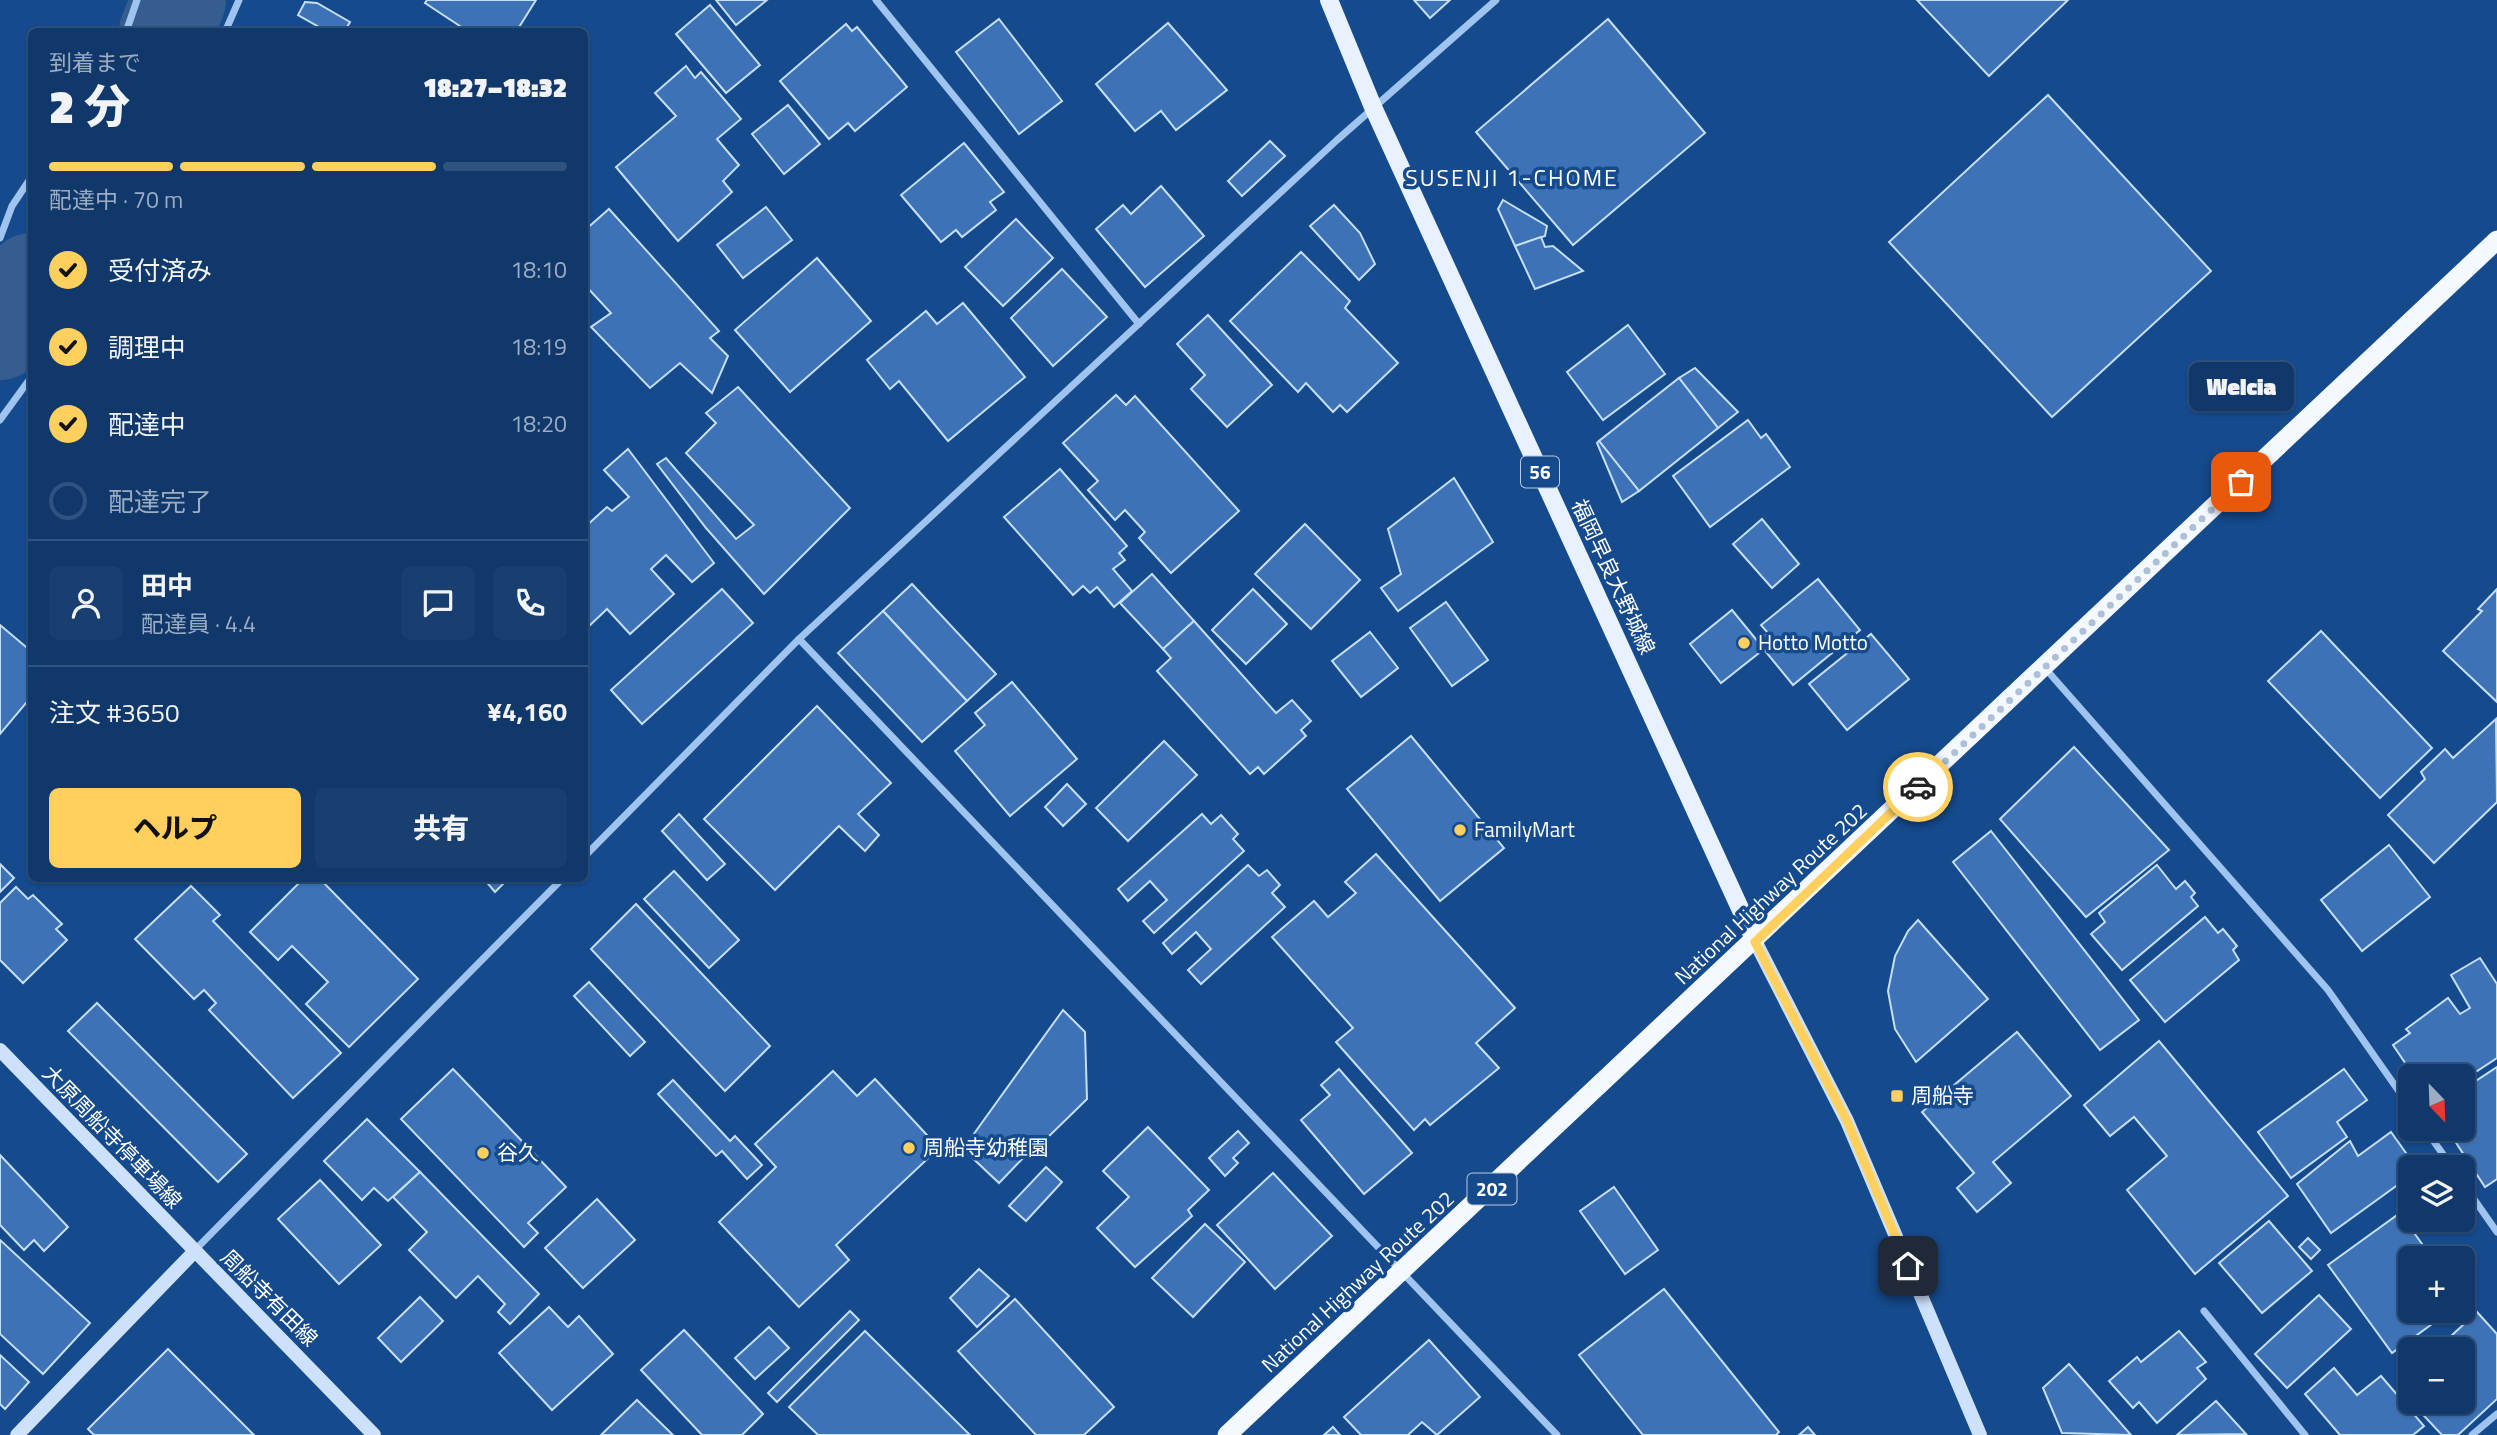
<!DOCTYPE html>
<html lang="ja">
<meta charset="utf-8">
<style>
:root{--surface:#10386a;--page:#193f70;--text:#f1f3f6;--muted:#9cacc1;--line:#30527e;--accent:#ffd05e}
body{margin:0;font-family:"Titillium Web","Noto Sans JP",sans-serif;background:var(--page);color:var(--text);height:100vh;display:flex;flex-direction:column;font-size:26px;white-space:nowrap}
*{box-sizing:border-box;margin:0}
p{font-size:23px;color:var(--muted)}
.icon{flex:none;width:38px;height:38px;fill:none;stroke:currentColor;stroke-width:2;stroke-linecap:round;stroke-linejoin:round}
.map{position:relative;flex:1;overflow:hidden}
.panel{position:absolute;left:28px;top:28px;width:560px;height:854px;display:flex;flex-direction:column;background:var(--surface);border-radius:10px;box-shadow:0 2px 5px #0004,0 0 0 2px var(--line)}
.panel>*{flex:none}
.needle{width:46px;rotate:157deg}
.buttons{position:absolute;left:2398px;top:1064px;display:grid;gap:14px}
.buttons a{display:grid;place-items:center;width:77px;height:77px;border-radius:10px;background:var(--surface);box-shadow:0 2px 5px #0004,0 0 0 2px var(--line);font-size:35px}
.pin{position:absolute;display:grid;place-items:center;width:60px;height:60px;color:#fff;margin:-30px;border-radius:14px;box-shadow:0 4px 10px #0006}
.courier{position:absolute;display:grid;place-items:center;width:70px;height:70px;margin:-35px;border:5px solid #ffd05e;border-radius:50%;background:#fff;color:#222;box-shadow:0 2px 9px #0007}
.bubble{position:absolute;height:49px;border-radius:10px;background:var(--surface);box-shadow:0 2px 5px #0004,0 0 0 2px var(--line);font-size:23px;font-weight:800;line-height:49px;text-align:center}
.overview em{font-style:normal;font-weight:800}
.overview div{display:flex;flex-direction:column-reverse}
.overview{display:flex;align-items:center;justify-content:space-between;height:119px;padding:0 21px}
h1{font-size:46px;font-weight:800;line-height:52px}
.bar{display:grid;grid-template-columns:repeat(4,1fr);gap:10px 7px;align-content:center;height:84px;padding:0 21px}
.bar i{height:9px;border-radius:5px;background:var(--line)}
.bar .current{background:var(--accent)}
.bar p{grid-column:span 4}
.line{display:flex;align-items:center;gap:18px;padding:0 21px;border-top:2px solid var(--line)}
.line div{flex:1}
.round{display:grid;place-items:center;flex:none;width:74px;height:74px;border-radius:10px;background:var(--page)}
ol{padding:0 21px;list-style:none}
li{display:flex;align-items:center;gap:21px;height:77px}
li p{margin-inline-start:auto}
li .icon{padding:7px;border-radius:50%;background:var(--accent);color:#111;stroke-width:4}
li:last-child{color:var(--muted)}
li i{width:38px;height:38px;border:4px solid var(--line);border-radius:50%}
.primary-button{display:flex;gap:14px;margin-top:auto;padding:14px 21px}
.primary-button a{flex:1;height:80px;border-radius:10px;background:var(--accent);color:#111;font-size:28px;font-weight:800;line-height:80px;text-align:center}
.primary-button a+a{background:var(--page);color:var(--text)}
.map>svg:first-child{display:block}
.lines{fill:none;stroke-linecap:round;stroke-linejoin:round}
.river{stroke:#365d8f;stroke-width:94}
.building{fill:#3d73b6;stroke:#c5defb;stroke-width:2}
.minor{stroke:#9fc4f0;stroke-width:7}
.secondary{stroke:#cde1fb;stroke-width:14}
.primary{stroke:#e8f1ff;stroke-width:18}
.trunk{stroke:#f4f8ff;stroke-width:19}
.done{stroke:#adc0d7;stroke-width:7;stroke-dasharray:0 12.6}
.route{stroke:#ffd05e;stroke-width:9}
.poi-dot{fill:#ffd05e;stroke:#154a8d;stroke-width:2.5}
.labels{text-anchor:middle;stroke-width:7;stroke-linejoin:round;paint-order:stroke}
.shield{fill:#154a8d;stroke:#b9c9dd;stroke-width:2}
.shield-label{font-size:19px;font-weight:bold;fill:#fff}
.street-label{font-size:21px;fill:#fff;stroke:#154a8d}
.poi-label{font-size:21px;fill:#fff;stroke:#154a8d;text-anchor:start}
.neighbourhood-label{font-size:23px;letter-spacing:2px;fill:#fff;stroke:#154a8d}
</style>
<div class="map">
<svg width="2497" height="1435" viewBox="0 0 2497 1435">
<rect width="100%" height="100%" fill="#154a8d"/>
<g class="lines">
<!-- river -->
<g class="river">
<polyline points="166,32 179,0"/>
<polyline points="0,333 32,280"/>
</g>
</g>
<!-- building -->
<g class="building">
<polygon points="427,0 536,0 516,32 469,32 425,3"/>
<polygon points="716,0 767,0 736,25"/>
<polygon points="1414,0 1450,0 1430,18"/>
<polygon points="1917,0 2068,0 1989,76"/>
<polygon points="305,2 317,3 350,22 344,32 328,32 298,15"/>
<polygon points="710,5 760,65 726,93 676,34"/>
<polygon points="999,19 1062,101 1019,134 956,52"/>
<polygon points="1608,19 1705,133 1573,245 1476,132"/>
<polygon points="1168,23 1227,90 1176,130 1161,111 1135,131 1096,84"/>
<polygon points="846,24 852,31 857,27 907,87 855,131 848,123 829,139 780,81"/>
<polygon points="686,66 695,78 701,72 741,119 717,139 739,165 723,181 732,192 678,241 616,167 676,116 655,93"/>
<polygon points="2048,95 2211,271 2052,417 1889,242"/>
<polygon points="788,105 820,144 784,174 752,134"/>
<polygon points="1270,141 1285,156 1242,196 1228,181"/>
<polygon points="964,143 1004,192 990,202 996,210 962,237 956,230 941,242 901,195"/>
<polygon points="1161,186 1204,236 1145,287 1096,229 1123,205 1131,214"/>
<polygon points="1503,200 1547,226 1545,236 1515,246 1498,209"/>
<polygon points="1334,205 1360,233 1375,264 1359,280 1310,226"/>
<polygon points="766,207 792,240 743,278 717,245"/>
<polygon points="609,209 719,331 710,338 728,356 712,393 680,363 650,388 591,327 611,313 584,284 584,231"/>
<polygon points="1016,219 1053,258 1003,306 965,267"/>
<polygon points="1541,237 1545,247 1553,246 1583,271 1535,289 1515,246"/>
<polygon points="1301,252 1350,301 1345,308 1398,363 1347,412 1340,405 1333,412 1306,383 1298,392 1230,321"/>
<polygon points="817,258 871,321 790,392 735,330"/>
<polygon points="1062,269 1107,317 1053,366 1011,318"/>
<polygon points="963,303 1025,377 948,441 899,381 890,389 867,360 926,311 937,324"/>
<polygon points="1208,315 1272,385 1227,427 1191,389 1205,375 1177,344"/>
<polygon points="1628,325 1665,374 1603,420 1567,372"/>
<polygon points="1695,368 1738,412 1718,428 1679,378"/>
<polygon points="1679,378 1718,428 1639,491 1599,441"/>
<polygon points="738,387 850,508 764,594 706,528 657,464 666,458 736,539 754,525 686,453 716,423 706,413"/>
<polygon points="1116,395 1126,405 1135,396 1239,511 1171,573 1139,538 1145,532 1125,510 1115,520 1088,490 1098,481 1063,443"/>
<polygon points="1748,420 1761,438 1766,434 1790,467 1710,527 1673,476"/>
<polygon points="1599,441 1639,491 1622,502 1597,443"/>
<polygon points="628,449 714,563 692,582 666,555 651,569 674,594 630,634 607,609 585,630 584,528 607,507 612,511 629,497 604,470"/>
<polygon points="1060,469 1127,546 1119,553 1125,560 1113,569 1132,591 1114,607 1097,587 1090,593 1083,586 1073,595 1004,517"/>
<polygon points="1454,478 1493,542 1398,611 1381,588 1401,574 1388,529"/>
<polygon points="1762,519 1799,564 1772,588 1733,544"/>
<polygon points="1305,524 1360,580 1311,629 1255,574"/>
<polygon points="1152,574 1194,621 1163,649 1120,603"/>
<polygon points="1818,579 1860,630 1793,685 1757,641 1768,633 1761,625"/>
<polygon points="912,584 996,674 967,701 883,611"/>
<polygon points="722,589 753,623 642,724 611,690"/>
<polygon points="1253,589 1287,624 1246,664 1212,630"/>
<polygon points="2497,589 2497,702 2443,651 2482,611 2478,609"/>
<polygon points="1446,602 1488,660 1452,686 1410,628"/>
<polygon points="1732,610 1764,649 1721,683 1690,644"/>
<polygon points="883,611 967,701 922,742 838,653"/>
<polygon points="1194,621 1276,713 1292,700 1311,721 1301,730 1306,736 1264,774 1258,767 1250,774 1157,671 1171,658 1163,649"/>
<polygon points="0,625 32,652 32,696 0,734"/>
<polygon points="2321,631 2432,748 2380,798 2268,681"/>
<polygon points="1370,632 1398,668 1361,697 1332,661"/>
<polygon points="1871,634 1909,679 1847,730 1809,684"/>
<polygon points="1012,682 1077,759 1010,816 955,751 985,725 975,713"/>
<polygon points="817,706 891,783 858,814 879,835 865,851 839,826 775,890 704,819"/>
<polygon points="2496,719 2497,802 2434,863 2388,815 2425,779 2421,772 2445,749 2453,758"/>
<polygon points="1411,736 1504,848 1440,901 1347,789"/>
<polygon points="1164,741 1197,775 1128,841 1096,808"/>
<polygon points="2074,747 2169,850 2086,917 2000,819"/>
<polygon points="1067,784 1086,804 1063,826 1045,807"/>
<polygon points="679,814 725,864 707,880 662,831"/>
<polygon points="1202,814 1211,824 1221,815 1238,834 1233,839 1244,851 1154,933 1143,921 1167,900 1150,881 1128,901 1118,889"/>
<polygon points="1991,831 2139,1020 2100,1050 1953,862"/>
<polygon points="2389,845 2430,897 2362,951 2321,900"/>
<polygon points="1376,854 1515,1008 1476,1043 1499,1068 1430,1125 1425,1119 1414,1130 1336,1042 1353,1028 1272,937 1314,901 1328,917 1356,893 1345,882"/>
<polygon points="0,864 14,878 0,892"/>
<polygon points="1248,865 1259,876 1267,870 1280,885 1272,893 1285,907 1201,984 1188,970 1211,949 1196,932 1172,954 1163,943"/>
<polygon points="2157,865 2176,889 2185,881 2195,893 2191,897 2198,906 2122,970 2091,934 2105,922 2099,913"/>
<polygon points="674,871 739,940 709,968 644,899"/>
<polygon points="304,878 319,878 418,979 349,1047 306,1004 328,982 292,946 278,960 250,932"/>
<polygon points="483,878 509,878 495,892"/>
<polygon points="191,886 220,915 213,921 341,1053 293,1098 209,1010 216,1003 204,990 194,999 135,939"/>
<polygon points="16,887 28,899 33,895 62,924 56,929 67,940 23,983 0,960 0,903"/>
<polygon points="636,904 770,1046 725,1091 591,949"/>
<polygon points="2205,917 2218,933 2223,929 2237,946 2233,950 2239,960 2165,1022 2130,980"/>
<polygon points="1918,920 1988,999 1916,1062 1895,1029 1888,991 1895,956 1908,931"/>
<polygon points="2480,958 2497,984 2497,1058 2462,1081 2462,1076 2414,1076 2393,1045 2410,1033 2406,1029 2448,998 2460,1014 2470,1008 2451,975"/>
<polygon points="589,982 645,1042 630,1056 574,996"/>
<polygon points="97,1003 247,1154 218,1182 68,1031"/>
<polygon points="1063,1010 1085,1032 1087,1099 1038,1147 1031,1141 1021,1151 1026,1155 999,1183 963,1149"/>
<polygon points="2017,1032 2071,1096 1993,1162 2011,1183 1977,1212 1957,1188 1974,1173 1922,1112"/>
<polygon points="2159,1041 2288,1196 2195,1274 2127,1190 2167,1156 2134,1117 2110,1136 2084,1105"/>
<polygon points="2497,1067 2497,1179 2485,1187 2447,1129 2462,1129 2462,1090"/>
<polygon points="453,1069 566,1187 528,1223 538,1233 524,1247 401,1119"/>
<polygon points="1339,1069 1412,1153 1364,1194 1301,1120 1330,1095 1321,1085"/>
<polygon points="2344,1069 2367,1100 2337,1122 2347,1137 2291,1178 2258,1132"/>
<polygon points="833,1071 857,1096 875,1079 939,1148 836,1245 849,1260 799,1307 719,1222 776,1167 755,1144"/>
<polygon points="673,1080 730,1141 735,1136 762,1165 747,1179 722,1151 716,1156 658,1094"/>
<polygon points="367,1119 420,1172 388,1201 374,1188 362,1200 324,1161"/>
<polygon points="1148,1127 1209,1190 1188,1210 1192,1216 1135,1267 1097,1228 1129,1197 1103,1171"/>
<polygon points="1238,1131 1249,1143 1233,1158 1238,1163 1225,1176 1209,1158"/>
<polygon points="2391,1132 2416,1167 2410,1167 2410,1176 2331,1233 2297,1184 2350,1141 2358,1156"/>
<polygon points="0,1155 68,1227 44,1251 34,1240 24,1250 0,1225"/>
<polygon points="1046,1167 1062,1182 1026,1221 1009,1206"/>
<polygon points="420,1172 539,1294 510,1324 498,1312 505,1304 478,1276 456,1298 409,1250 427,1232 393,1197"/>
<polygon points="1273,1173 1332,1236 1275,1289 1217,1225"/>
<polygon points="320,1180 381,1245 339,1284 278,1219"/>
<polygon points="1614,1187 1658,1250 1625,1274 1580,1211"/>
<polygon points="597,1199 635,1240 583,1288 545,1248"/>
<polygon points="2400,1213 2432,1258 2410,1258 2410,1311 2450,1311 2392,1353 2328,1265"/>
<polygon points="2269,1221 2312,1271 2262,1313 2219,1263"/>
<polygon points="1205,1224 1245,1262 1193,1317 1152,1278"/>
<polygon points="2308,1238 2320,1250 2311,1259 2299,1247"/>
<polygon points="0,1240 90,1323 43,1374 0,1334"/>
<polygon points="979,1269 1009,1296 977,1327 950,1298"/>
<polygon points="2462,1275 2475,1292 2462,1302"/>
<polygon points="1664,1289 1779,1432 1776,1435 1643,1435 1579,1355"/>
<polygon points="2319,1295 2351,1329 2287,1388 2255,1354"/>
<polygon points="420,1297 443,1321 401,1362 378,1338"/>
<polygon points="1015,1299 1114,1407 1084,1435 1036,1435 958,1351"/>
<polygon points="549,1307 568,1327 579,1316 613,1354 552,1410 499,1353"/>
<polygon points="850,1311 859,1320 777,1402 768,1393"/>
<polygon points="2477,1312 2497,1334 2497,1399 2458,1435 2442,1435 2411,1402 2462,1402 2462,1349 2437,1349"/>
<polygon points="769,1327 789,1348 755,1379 735,1358"/>
<polygon points="684,1330 763,1414 742,1435 702,1435 641,1370"/>
<polygon points="865,1331 970,1435 818,1435 789,1407"/>
<polygon points="2179,1331 2206,1362 2197,1368 2206,1379 2157,1423 2139,1402 2133,1408 2109,1381 2137,1357 2141,1362"/>
<polygon points="1429,1340 1480,1397 1437,1435 1422,1422 1408,1435 1361,1435 1344,1417"/>
<polygon points="168,1349 254,1435 94,1435 88,1429"/>
<polygon points="0,1355 29,1382 5,1409 0,1404"/>
<polygon points="2069,1364 2131,1435 2062,1433 2043,1388"/>
<polygon points="2334,1368 2357,1395 2381,1376 2424,1426 2413,1435 2340,1435 2305,1394"/>
<polygon points="2410,1375 2410,1400 2398,1387"/>
<polygon points="637,1400 673,1435 601,1435"/>
<polygon points="2216,1401 2246,1434 2177,1435"/>
<polygon points="1333,1427 1340,1435 1324,1435"/>
<polygon points="1808,1427 1815,1435 1799,1435"/>
</g>
<g class="lines">
<!-- minor -->
<g class="minor">
<polyline points="876,0 1139,324"/>
<polyline points="126,32 137,0"/>
<polyline points="225,32 239,0"/>
<polyline points="0,238 12,206 32,176"/>
<polyline points="0,420 32,376"/>
<polyline points="799,639 1557,1435"/>
<polyline points="2044,667 2328,990 2410,1107"/>
<polyline points="584,857 799,639 1337,140 1496,0"/>
<polyline points="2425,1129 2452,1167"/>
<polyline points="2462,1182 2497,1232"/>
<polyline points="194,1251 563,878"/>
<polyline points="2204,1311 2305,1435"/>
<polyline points="2472,1435 2497,1414"/>
</g>
<!-- secondary -->
<g class="secondary">
<polyline points="1755,941 1847,1121 1980,1435"/>
<polyline points="0,1050 374,1435"/>
<polyline points="17,1435 194,1252"/>
</g>
<!-- primary -->
<polyline class="primary" points="1329,0 1373,107 1755,941"/>
<!-- trunk -->
<polyline class="trunk" points="1227,1435 2497,240"/>
</g>
<g class="lines">
<!-- done -->
<polyline class="done" points="1918,787 2241,482"/>
<!-- route -->
<polyline class="route" points="1908,1266 1847,1121 1755,942 1918,787"/>
</g>
<!-- markers -->
<g class="poi-dot">
<circle cx="1744" cy="643" r="7"/>
<circle cx="1460" cy="830" r="7"/>
<rect x="1890" y="1089" width="14" height="14" rx="3.5"/>
<circle cx="909" cy="1148" r="7"/>
<circle cx="483" cy="1153" r="7"/>
</g>
<g class="labels">
<!-- shield labels -->
<g class="shield">
<rect x="1521" y="456.5" width="38" height="31" rx="5"/>
<rect x="1467.5" y="1173.5" width="49" height="31" rx="5"/>
</g>
<g class="shield-label">
<text x="1540" y="479">56</text>
<text x="1492" y="1196">202</text>
</g>
<!-- street labels -->
<g class="street-label">
<text transform="translate(1613 577) rotate(65)" y="7">福岡早良大野城線</text>
<text transform="translate(1771 894) rotate(-43)" y="7">National Highway Route 202</text>
<text transform="translate(112 1137) rotate(46)" y="7">大原周船寺停車場線</text>
<text transform="translate(1358 1282) rotate(-43)" y="7">National Highway Route 202</text>
<text transform="translate(269 1298) rotate(45)" y="7">周船寺有田線</text>
</g>
<!-- poi labels -->
<g class="poi-label">
<text x="1758" y="650">Hotto Motto</text>
<text x="1474" y="837">FamilyMart</text>
<text x="1911" y="1103">周船寺</text>
<text x="923" y="1155">周船寺幼稚園</text>
<text x="497" y="1160">谷久</text>
</g>
<!-- neighbourhood labels -->
<g class="neighbourhood-label">
<text x="1512" y="186">SUSENJI 1-CHOME</text>
</g>
</g>
</svg>
<div class="buttons">
<a><svg class="needle" viewBox="-14 -14 28 28"><path d="M0-13l5 13h-10z" fill="#e53935"/><path d="M0 13l5-13h-10z" fill="#9cacc1"/></svg></a>
<a><svg class="icon" aria-label="layers" viewBox="0 0 24 24"><path d="M12 4l9 5-9 5-9-5zM3 14l9 5 9-5"/></svg></a>
<a>+</a>
<a>−</a>
</div>
<div class="pin" style="left:2241px;top:482px;background:#ea580c"><svg class="icon" aria-label="bag" viewBox="0 0 24 24"><path d="M5 8h14l-1 12H6zM9 8a3 3 0 0 1 6 0"/></svg></div>
<div class="pin" style="left:1908px;top:1266px;background:#1f2937"><svg class="icon" aria-label="home" viewBox="0 0 24 24"><path d="M3 11l9-7 9 7M6 9v11h12V9"/></svg></div>
<div class="courier" style="left:1918px;top:787px"><svg class="icon" aria-label="car" viewBox="0 0 24 24"><path d="M5 17H2v-5l4-1 3-4h7l3 4 3 1v5h-3M9 17h6M6 11h13"/><circle cx="7" cy="17" r="2"/><circle cx="17" cy="17" r="2"/></svg></div>
<div class="bubble" style="left:2189px;top:362px;width:105px">Welcia</div>
<section class="panel">
<div class="overview"><div><h1>2 分</h1><p>到着まで</p></div><em>18:27–18:32</em></div>
<div class="bar"><i class="current"></i><i class="current"></i><i class="current"></i><i></i><p>配達中 · 70 m</p></div>
<ol>
<li><svg class="icon" aria-label="check" viewBox="0 0 24 24"><path d="M5 12l5 5 9-10"/></svg>受付済み<p>18:10</p></li>
<li><svg class="icon" aria-label="check" viewBox="0 0 24 24"><path d="M5 12l5 5 9-10"/></svg>調理中<p>18:19</p></li>
<li><svg class="icon" aria-label="check" viewBox="0 0 24 24"><path d="M5 12l5 5 9-10"/></svg>配達中<p>18:20</p></li>
<li><i></i>配達完了</li>
</ol>
<div class="line" style="height:126px"><a class="round"><svg class="icon" aria-label="person" viewBox="0 0 24 24"><circle cx="12" cy="8" r="4"/><path d="M4 21q1-7 8-7t8 7"/></svg></a><div><b>田中</b><p>配達員 · 4.4</p></div><a class="round"><svg class="icon" aria-label="chat" viewBox="0 0 24 24"><path d="M4 5h16v11H9l-5 4z"/></svg></a><a class="round"><svg class="icon" aria-label="phone" viewBox="0 0 24 24"><path d="M5 4h4l2 5-3 2q2 4 5 5l2-3 5 2v4C11 20 4 13 5 4z"/></svg></a></div>
<div class="line" style="height:91px"><div>注文 #3650</div><b>¥4,160</b></div>
<div class="primary-button"><a>ヘルプ</a><a>共有</a></div>
</section>
</div>
